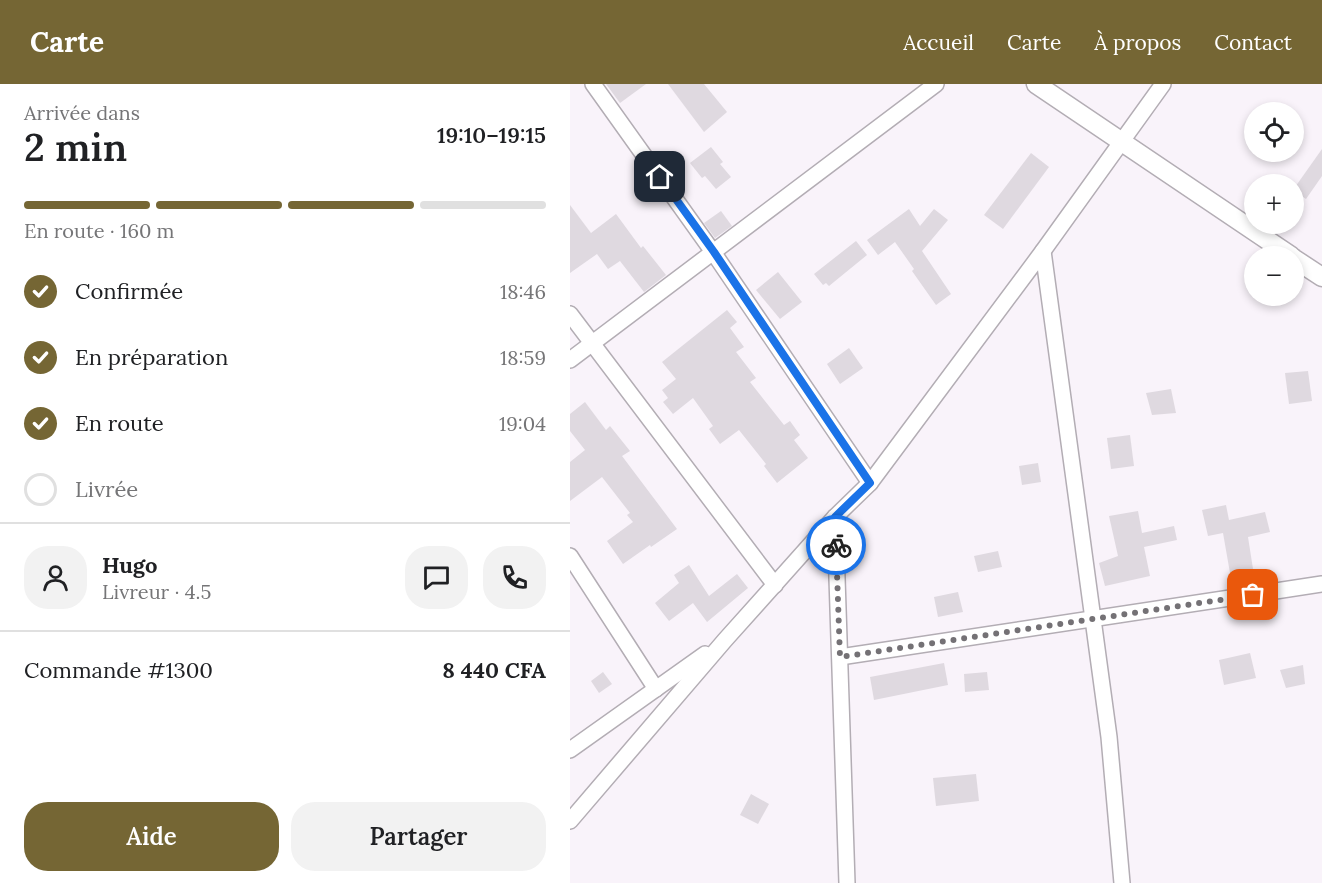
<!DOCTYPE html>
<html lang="fr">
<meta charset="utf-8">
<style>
:root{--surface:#fff;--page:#f2f2f2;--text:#202124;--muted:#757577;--line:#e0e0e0;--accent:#756634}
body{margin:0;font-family:Lora,serif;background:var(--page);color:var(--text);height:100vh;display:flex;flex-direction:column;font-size:22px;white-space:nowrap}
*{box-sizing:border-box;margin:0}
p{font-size:20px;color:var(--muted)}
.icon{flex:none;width:33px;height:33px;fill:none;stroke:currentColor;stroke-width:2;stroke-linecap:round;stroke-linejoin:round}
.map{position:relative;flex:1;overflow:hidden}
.details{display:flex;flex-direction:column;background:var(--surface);width:570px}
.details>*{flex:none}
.buttons{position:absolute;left:674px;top:18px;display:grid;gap:12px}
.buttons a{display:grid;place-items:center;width:60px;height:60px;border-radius:50%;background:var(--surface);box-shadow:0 3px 9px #0003;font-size:30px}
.pin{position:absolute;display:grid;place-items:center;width:51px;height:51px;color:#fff;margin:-26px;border-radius:12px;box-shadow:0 3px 9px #0006}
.courier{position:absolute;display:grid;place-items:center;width:60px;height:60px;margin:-30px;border:4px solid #1a73e8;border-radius:50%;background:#fff;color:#222;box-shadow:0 2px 8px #0007}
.summary em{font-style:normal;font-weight:600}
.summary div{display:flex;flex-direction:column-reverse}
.summary{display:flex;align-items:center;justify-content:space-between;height:102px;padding:0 24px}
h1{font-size:39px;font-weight:600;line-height:45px}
.bar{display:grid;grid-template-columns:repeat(4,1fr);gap:9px 6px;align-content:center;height:72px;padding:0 24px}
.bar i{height:8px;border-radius:4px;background:var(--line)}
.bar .on{background:var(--accent)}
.bar p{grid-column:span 4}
.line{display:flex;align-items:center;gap:15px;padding:0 24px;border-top:2px solid var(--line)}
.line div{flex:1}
.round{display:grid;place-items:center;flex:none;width:63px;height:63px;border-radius:24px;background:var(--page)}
ol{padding:0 24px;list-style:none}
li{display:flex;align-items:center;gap:18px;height:66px}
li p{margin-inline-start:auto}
li .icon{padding:6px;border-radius:50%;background:var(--accent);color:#fff;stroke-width:4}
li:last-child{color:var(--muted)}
li i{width:33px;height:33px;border:3px solid var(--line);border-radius:50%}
.action{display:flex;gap:12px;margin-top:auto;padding:12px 24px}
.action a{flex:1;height:69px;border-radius:24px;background:var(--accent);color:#fff;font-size:24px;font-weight:600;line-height:69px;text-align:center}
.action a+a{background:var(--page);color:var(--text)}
header{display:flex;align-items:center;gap:36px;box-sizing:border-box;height:84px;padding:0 30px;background:var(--accent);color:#fff}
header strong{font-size:28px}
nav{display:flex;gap:33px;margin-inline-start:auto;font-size:21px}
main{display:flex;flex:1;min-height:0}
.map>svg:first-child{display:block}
.building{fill:#dfd9e0}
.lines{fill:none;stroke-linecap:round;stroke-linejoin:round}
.minor-casing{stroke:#b3adb4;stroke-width:18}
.tertiary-casing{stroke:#b3adb4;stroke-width:21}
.minor{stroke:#fff;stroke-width:15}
.tertiary{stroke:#fff;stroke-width:18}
.done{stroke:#747175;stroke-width:6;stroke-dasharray:0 10.8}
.route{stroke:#1a73e8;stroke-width:8}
</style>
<header>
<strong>Carte</strong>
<nav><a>Accueil</a><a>Carte</a><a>À propos</a><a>Contact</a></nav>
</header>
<main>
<section class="details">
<div class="summary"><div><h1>2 min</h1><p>Arrivée dans</p></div><em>19:10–19:15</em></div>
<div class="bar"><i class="on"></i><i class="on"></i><i class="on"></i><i></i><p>En route · 160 m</p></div>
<ol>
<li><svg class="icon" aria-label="check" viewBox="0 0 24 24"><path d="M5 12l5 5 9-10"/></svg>Confirmée<p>18:46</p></li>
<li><svg class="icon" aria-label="check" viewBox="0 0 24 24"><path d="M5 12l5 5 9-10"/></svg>En préparation<p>18:59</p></li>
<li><svg class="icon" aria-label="check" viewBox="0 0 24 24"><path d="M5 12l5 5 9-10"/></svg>En route<p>19:04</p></li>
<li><i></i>Livrée</li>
</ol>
<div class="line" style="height:108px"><a class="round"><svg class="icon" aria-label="person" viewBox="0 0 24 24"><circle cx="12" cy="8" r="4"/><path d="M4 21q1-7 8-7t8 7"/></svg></a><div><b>Hugo</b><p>Livreur · 4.5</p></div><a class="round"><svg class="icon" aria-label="chat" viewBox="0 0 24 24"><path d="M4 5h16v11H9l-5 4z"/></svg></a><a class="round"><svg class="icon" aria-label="phone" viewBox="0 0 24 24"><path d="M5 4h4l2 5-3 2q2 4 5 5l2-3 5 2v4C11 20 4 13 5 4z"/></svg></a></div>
<div class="line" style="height:78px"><div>Commande #1300</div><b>8 440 CFA</b></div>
<div class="action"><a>Aide</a><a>Partager</a></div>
</section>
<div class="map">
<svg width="752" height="799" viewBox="0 0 752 799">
<rect width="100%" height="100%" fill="#f9f3fa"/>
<!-- building -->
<g class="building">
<polygon points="36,0 76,0 50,19"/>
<polygon points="98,0 134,0 157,28 134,48"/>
<polygon points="141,63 153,78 150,80 161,93 146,105 135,92 132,94 120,79"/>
<polygon points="752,65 752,92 736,115 723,106"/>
<polygon points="99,67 110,81 99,89 88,75"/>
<polygon points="461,69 479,83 433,145 414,131"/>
<polygon points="0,121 21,149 46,130 71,164 73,162 96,191 74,208 50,177 38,185 27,170 0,189"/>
<polygon points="339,125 350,142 364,125 378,136 352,167 381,210 366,221 342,187 344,185 325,158 308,171 297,156"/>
<polygon points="151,127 162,142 145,154 134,139"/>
<polygon points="286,157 297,171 259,202 256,199 253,201 244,190"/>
<polygon points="208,188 232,218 210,235 186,206"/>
<polygon points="157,226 167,238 160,244 174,263 166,268 186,294 180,298 214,341 220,337 230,351 224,356 238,374 207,399 194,382 196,380 169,346 150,360 139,345 143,342 123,314 103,330 93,318 98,314 92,306 106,295 92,278"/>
<polygon points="279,264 293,284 270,300 257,280"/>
<polygon points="738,287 742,317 719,320 715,289"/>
<polygon points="601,305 606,329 582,331 576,309"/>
<polygon points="15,318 36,346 40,342 60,367 52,372 107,445 81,463 80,461 53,480 37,457 63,438 57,431 60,429 32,393 0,417 0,378 15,366 0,347 0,330"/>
<polygon points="560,351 564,382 541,385 537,354"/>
<polygon points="468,379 471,398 452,401 449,382"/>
<polygon points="656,421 659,436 695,428 700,448 678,453 683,485 660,489 653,449 638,452 632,426"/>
<polygon points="568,427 572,449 604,442 607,456 574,463 580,492 535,502 529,479 548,472 539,432"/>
<polygon points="428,467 432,483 408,488 404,472"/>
<polygon points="119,481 139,512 167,490 178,504 137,538 123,519 99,537 85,519 109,499 104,491"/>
<polygon points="388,508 393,528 368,533 364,513"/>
<polygon points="680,569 686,594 654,601 649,576"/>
<polygon points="374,579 378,601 304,616 300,593"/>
<polygon points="733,581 735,600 716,604 710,586"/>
<polygon points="33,588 42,600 29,609 21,597"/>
<polygon points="417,588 419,606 395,608 394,590"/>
<polygon points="406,690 409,717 366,722 363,694"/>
<polygon points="181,710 199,720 188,740 170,731"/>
</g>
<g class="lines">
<defs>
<g id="minor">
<polyline points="23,0 143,168 300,399"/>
<polyline points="473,167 539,653 552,799"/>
<polyline points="0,230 205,501"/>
<polyline points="0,276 366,0"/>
<polyline points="265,433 277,799"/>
<polyline points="0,472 86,605"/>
<polyline points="270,573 752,500"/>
<polyline points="0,666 135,570"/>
<polyline points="0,737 155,556 265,433 300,399 473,167 593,0"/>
</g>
<g id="tertiary">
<polyline points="466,0 721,172"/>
<polyline points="723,174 752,193"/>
</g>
</defs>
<!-- minor casing -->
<use href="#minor" class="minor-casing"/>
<!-- tertiary casing -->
<use href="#tertiary" class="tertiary-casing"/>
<!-- minor -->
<use href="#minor" class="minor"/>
<!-- tertiary -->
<use href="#tertiary" class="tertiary"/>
</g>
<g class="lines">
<!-- done -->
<polyline class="done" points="266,461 270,573 683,511"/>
<!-- route -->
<polyline class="route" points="90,93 144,168 300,399 265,433 266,461"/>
</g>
</svg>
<div class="buttons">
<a><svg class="icon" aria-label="locate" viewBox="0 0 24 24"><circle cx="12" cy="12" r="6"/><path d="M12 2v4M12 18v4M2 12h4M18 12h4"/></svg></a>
<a>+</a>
<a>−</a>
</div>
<div class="pin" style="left:683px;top:511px;background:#ea580c"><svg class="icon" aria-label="bag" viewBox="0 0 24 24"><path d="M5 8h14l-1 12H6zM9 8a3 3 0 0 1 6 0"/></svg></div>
<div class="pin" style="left:90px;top:93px;background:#1f2937"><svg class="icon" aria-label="home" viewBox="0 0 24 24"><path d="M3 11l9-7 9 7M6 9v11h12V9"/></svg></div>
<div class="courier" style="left:266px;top:461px"><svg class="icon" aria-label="bike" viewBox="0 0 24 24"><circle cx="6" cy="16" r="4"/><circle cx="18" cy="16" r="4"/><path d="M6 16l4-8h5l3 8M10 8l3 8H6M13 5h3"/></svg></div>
</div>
</main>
